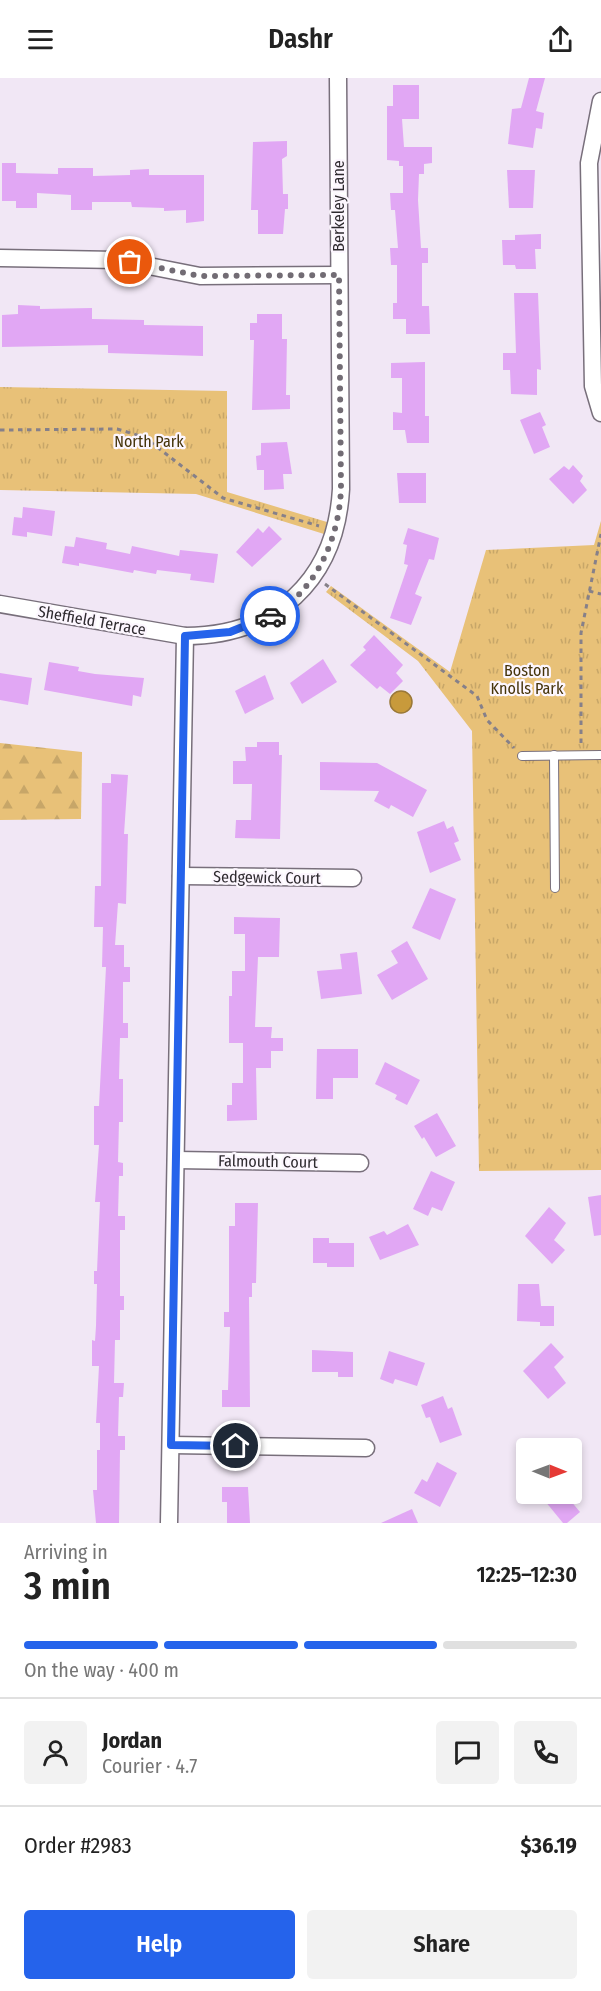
<!DOCTYPE html>
<meta charset="utf-8">
<style>
:root{--surface:#fff;--page:#f2f2f2;--text:#222;--muted:#767676;--line:#e0e0e0;--accent:#2563eb}
body{margin:0;font-family:"Fira Sans Condensed",sans-serif;background:var(--page);color:var(--text);height:100vh;display:flex;flex-direction:column;font-size:22px;white-space:nowrap}
*{box-sizing:border-box;margin:0}
p{font-size:20px;color:var(--muted)}
.icon{flex:none;width:33px;height:33px;fill:none;stroke:currentColor;stroke-width:2;stroke-linecap:round;stroke-linejoin:round}
.map{position:relative;height:1445px;overflow:hidden}
.side{display:flex;flex-direction:column;background:var(--surface);flex:1}
.side>*{flex:none}
.needle{width:39px;rotate:91deg}
.buttons{position:absolute;left:516px;top:1360px;display:grid;gap:12px}
.buttons a{display:grid;place-items:center;width:66px;height:66px;border-radius:6px;background:var(--surface);box-shadow:0 3px 9px #0003;font-size:30px}
.pin{position:absolute;display:grid;place-items:center;width:51px;height:51px;color:#fff;margin:-26px;border:3px solid #fff;border-radius:50%;box-shadow:0 2px 6px #0007}
.courier{position:absolute;display:grid;place-items:center;width:60px;height:60px;margin:-30px;border:4px solid #2563eb;border-radius:50%;background:#fff;color:#222;box-shadow:0 2px 8px #0007}
.headline em{font-style:normal;font-weight:600}
.headline div{display:flex;flex-direction:column-reverse}
.headline{display:flex;align-items:center;justify-content:space-between;height:102px;padding:0 24px}
h1{font-size:39px;font-weight:600;line-height:45px}
.bar{display:grid;grid-template-columns:repeat(4,1fr);gap:9px 6px;align-content:center;height:72px;padding:0 24px}
.bar i{height:8px;border-radius:4px;background:var(--line)}
.bar .selected{background:var(--accent)}
.bar p{grid-column:span 4}
.line{display:flex;align-items:center;gap:15px;padding:0 24px;border-top:2px solid var(--line)}
.line div{flex:1}
.round{display:grid;place-items:center;flex:none;width:63px;height:63px;border-radius:6px;background:var(--page)}
.button{display:flex;gap:12px;margin-top:auto;padding:12px 24px}
.button a{flex:1;height:69px;border-radius:6px;background:var(--accent);color:#fff;font-size:24px;font-weight:600;line-height:69px;text-align:center}
.button a+a{background:var(--page);color:var(--text)}
header{display:flex;justify-content:space-between;align-items:center;height:78px;padding:0 24px;background:var(--surface);font-size:27px;font-weight:600}
.map>svg:first-child{display:block}
.forest{fill:url(#forest-firs)}
.park{fill:url(#park-tufts)}
.water{fill:#c89a3b;stroke:#9a7837;stroke-width:1.5}
.building{fill:#e1a7f4}
.lines{fill:none;stroke-linecap:round;stroke-linejoin:round}
.lane-casing{stroke:#786f7b;stroke-width:10}
.street-casing{stroke:#786f7b;stroke-width:19}
.path{stroke:#868089;stroke-width:3;stroke-dasharray:4.5 4.5;stroke-linecap:butt}
.lane{stroke:#fff;stroke-width:8}
.street{stroke:#fff;stroke-width:16}
.done{stroke:#726c74;stroke-width:6;stroke-dasharray:0 10.8}
.route{stroke:#2563eb;stroke-width:8}
.labels{text-anchor:middle;stroke-width:4.5;stroke-linejoin:round;paint-order:stroke}
.street-label{font-size:16px;fill:#2e2a2f;stroke:#fcf6fe}
.park-label{font-size:16px;fill:#453309;stroke:#fcf6fe}
</style>
<header><svg class="icon" aria-label="menu" viewBox="0 0 24 24"><path d="M4 6h16M4 12h16M4 18h16"/></svg>Dashr<svg class="icon" aria-label="share" viewBox="0 0 24 24"><path d="M12 15V3M7 8l5-5 5 5M5 13v7h14v-7"/></svg></header>
<div class="map">
<svg width="601" height="1445" viewBox="0 0 601 1445">
<defs>
<pattern id="forest-firs" width="22" height="20" patternUnits="userSpaceOnUse" patternTransform="scale(1.5)"><rect width="22" height="20" fill="#e8c178"/><path d="M5 1l3.5 6h-7zM16 11l3.5 6h-7z" fill="#c7a668"/></pattern>
<pattern id="park-tufts" width="24" height="20" patternUnits="userSpaceOnUse" patternTransform="scale(1.5)"><rect width="24" height="20" fill="#e8c178"/><path d="M3 7l-1-3M5 7V3M7 7l1-3M15 17l-1-3M17 17v-4M19 17l1-3" fill="none" stroke="#c7a668"/></pattern>
</defs>
<rect width="100%" height="100%" fill="#f1e7f5"/>
<!-- forest -->
<polygon class="forest" points="0,665 82,674 81,741 0,742"/>
<!-- park -->
<g class="park">
<polygon points="0,309 227,313 227,414 327,444 324,456 196,416 0,412"/>
<polygon points="601,443 601,1092 479,1093 472,653 418,583 326,514 331,508 450,594 486,472 594,467"/>
</g>
<!-- water -->
<circle class="water" cx="401" cy="624" r="11"/>
<!-- building -->
<g class="building">
<polygon points="529,0 545,0 536,33 544,35 542,51 536,50 533,70 508,66 512,31 521,30"/>
<polygon points="393,7 419,7 419,41 402,41 404,69 432,69 432,85 424,86 424,96 419,96 418,122 421,170 428,170 428,185 422,185 422,228 429,228 430,256 406,256 406,241 393,241 393,225 397,225 397,187 391,187 390,170 398,170 395,132 391,132 390,115 403,115 403,88 399,88 399,83 387,82 387,28 393,28"/>
<polygon points="287,63 287,78 282,81 283,116 288,116 288,131 285,131 283,156 258,156 258,132 251,132 253,64"/>
<polygon points="2,85 16,85 16,95 58,96 58,90 93,90 93,98 130,97 130,92 149,91 149,97 204,97 204,143 186,145 186,132 164,133 164,130 132,129 131,124 92,124 92,132 71,132 71,117 37,115 37,130 16,130 16,123 2,123"/>
<polygon points="507,92 535,92 533,130 509,130"/>
<polygon points="541,156 541,171 535,171 536,191 516,191 515,187 503,187 502,162 515,162 515,157"/>
<polygon points="514,215 538,215 541,292 537,291 537,317 511,316 510,292 503,292 503,275 516,275"/>
<polygon points="18,227 40,228 40,231 92,230 92,241 144,242 144,247 203,248 203,278 108,275 108,267 2,269 2,237 18,236"/>
<polygon points="257,236 282,236 282,261 287,261 286,317 290,317 290,331 252,332 254,262 250,262 250,245 257,245"/>
<polygon points="425,284 425,338 429,338 429,365 407,365 405,352 393,352 393,334 402,335 402,300 391,300 391,285"/>
<polygon points="540,334 546,347 542,349 550,369 534,376 520,342"/>
<polygon points="287,364 292,396 283,396 284,411 264,412 264,392 257,392 256,378 261,377 261,365"/>
<polygon points="573,387 583,398 580,403 587,412 573,426 549,401 564,388 569,392"/>
<polygon points="397,395 426,395 426,425 399,425"/>
<polygon points="23,429 55,433 52,458 27,454 27,459 12,457 14,439 22,440"/>
<polygon points="269,448 282,461 252,489 236,474 258,450 263,455"/>
<polygon points="408,450 439,460 434,482 429,481 415,516 422,519 411,547 390,540 408,487 404,486 407,467 403,466"/>
<polygon points="76,459 107,465 106,471 130,476 132,468 179,478 180,472 218,476 214,505 190,502 191,496 157,492 156,496 134,492 133,495 79,485 79,488 62,485 65,468 74,469"/>
<polygon points="374,557 403,587 396,595 403,603 390,616 380,608 377,611 350,587 366,572 363,569"/>
<polygon points="323,581 337,604 302,626 290,605"/>
<polygon points="49,584 79,589 78,593 95,596 144,600 141,619 133,617 132,628 44,612"/>
<polygon points="0,595 32,600 28,627 0,622"/>
<polygon points="265,597 274,621 245,636 235,613"/>
<polygon points="257,664 279,664 279,677 282,677 280,761 235,760 236,742 251,742 252,706 233,706 233,683 246,683 245,669 257,669"/>
<polygon points="320,684 377,685 427,712 413,739 391,727 389,731 374,723 379,713 320,712"/>
<polygon points="111,696 128,697 124,756 128,756 126,826 118,825 115,867 124,867 124,889 130,889 130,904 123,904 123,945 128,945 128,960 120,960 119,1001 123,1001 123,1044 119,1044 118,1084 123,1085 123,1098 119,1098 118,1138 125,1138 125,1152 120,1152 120,1218 124,1218 124,1232 120,1232 120,1262 115,1262 114,1305 124,1305 123,1319 119,1319 118,1358 125,1358 125,1372 120,1372 119,1445 96,1445 93,1412 97,1412 97,1372 100,1372 100,1345 96,1345 99,1288 92,1288 92,1262 95,1263 96,1248 97,1206 94,1206 94,1193 97,1193 100,1124 95,1124 99,1067 94,1067 94,1028 99,1028 106,889 102,889 103,849 94,849 95,808 101,808 102,705 111,705"/>
<polygon points="444,743 447,751 453,748 459,763 454,765 461,782 430,795 417,754"/>
<polygon points="430,810 456,821 440,862 412,850"/>
<polygon points="234,839 280,840 279,879 258,879 255,949 272,949 271,960 283,960 283,973 271,973 271,990 256,990 257,1042 227,1043 227,1027 232,1027 232,1005 243,1005 243,965 229,965 229,918 232,918 232,893 245,893 245,856 234,856"/>
<polygon points="407,863 428,901 392,922 377,897 398,885 391,873"/>
<polygon points="357,874 362,916 321,921 317,893 342,891 340,876"/>
<polygon points="317,971 358,971 358,1000 333,1000 333,1021 316,1021"/>
<polygon points="385,984 420,1002 407,1027 395,1021 397,1017 375,1006"/>
<polygon points="437,1035 456,1068 436,1079 424,1059 422,1061 414,1048"/>
<polygon points="431,1093 455,1104 442,1133 432,1129 428,1138 413,1131"/>
<polygon points="601,1117 601,1157 594,1158 588,1119"/>
<polygon points="235,1125 258,1125 256,1205 252,1205 252,1219 249,1219 250,1329 222,1329 222,1312 228,1312 230,1249 224,1249 224,1234 229,1234 229,1148 235,1148"/>
<polygon points="549,1129 566,1145 554,1162 565,1172 552,1186 525,1158"/>
<polygon points="408,1146 419,1167 380,1182 369,1159 384,1153 387,1157"/>
<polygon points="313,1160 329,1160 329,1165 354,1165 354,1189 327,1189 327,1185 313,1185"/>
<polygon points="518,1206 539,1206 541,1228 554,1228 554,1248 540,1248 540,1244 517,1243"/>
<polygon points="551,1265 564,1279 554,1289 566,1305 548,1321 523,1293"/>
<polygon points="312,1272 353,1274 353,1299 338,1299 338,1294 312,1294"/>
<polygon points="389,1273 425,1285 417,1308 395,1301 393,1306 380,1301"/>
<polygon points="443,1318 448,1331 452,1329 462,1357 440,1365 430,1339 426,1340 421,1327"/>
<polygon points="437,1384 457,1395 440,1429 414,1415 422,1401 427,1404"/>
<polygon points="222,1409 248,1409 250,1445 227,1445 227,1424 222,1424"/>
<polygon points="552,1416 565,1416 580,1434 567,1445 563,1445 545,1423"/>
<polygon points="412,1431 418,1445 381,1445"/>
</g>
<g class="lines">
<defs>
<g id="lane">
<polyline points="554,677 555,810"/>
<polyline points="522,678 601,677"/>
</g>
<g id="street">
<polyline points="601,23 589,85 593,308 601,335"/>
<polyline points="0,180 118,182 200,198 339,197"/>
<path d="M0 526 185 558C275 558 336 502 341 411L338 0"/>
<polyline points="181,798 353,800"/>
<polyline points="176,1082 360,1085"/>
<polyline points="171,1367 366,1370"/>
<polyline points="169,1445 185,558"/>
</g>
</defs>
<!-- lane casing -->
<use href="#lane" class="lane-casing"/>
<!-- street casing -->
<use href="#street" class="street-casing"/>
<!-- path -->
<g class="path">
<polyline points="0,352 117,351 144,359 223,420 319,448"/>
<polyline points="325,506 477,618 487,642 514,670"/>
<polyline points="589,513 601,516"/>
<polyline points="581,665 581,555 601,456"/>
</g>
<!-- lane -->
<use href="#lane" class="lane"/>
<!-- street -->
<use href="#street" class="street"/>
</g>
<g class="lines">
<!-- done -->
<path class="done" d="M130 184 200 198 339 197 341 411C339 461 316 514 270 538"/>
<!-- route -->
<polyline class="route" points="236,1368 171,1367 185,558 230,554 270,538"/>
</g>
<g class="labels">
<!-- street labels -->
<g class="street-label">
<text transform="translate(338 128) rotate(-90)" y="6">Berkeley Lane</text>
<text transform="translate(92 542) rotate(10)" y="6">Sheffield Terrace</text>
<text transform="translate(267 799) rotate(1)" y="6">Sedgewick Court</text>
<text transform="translate(268 1083) rotate(1)" y="6">Falmouth Court</text>
</g>
<!-- park labels -->
<g class="park-label">
<text x="149" y="369">North Park</text>
<text x="527" y="598">Boston<tspan x="527" dy="18">Knolls Park</tspan></text>
</g>
</g>
</svg>
<div class="buttons">
<a><svg class="needle" viewBox="-14 -14 28 28"><path d="M0-13l5 13h-10z" fill="#e53935"/><path d="M0 13l5-13h-10z" fill="#767676"/></svg></a>
</div>
<div class="pin" style="left:130px;top:184px;background:#ea580c"><svg class="icon" aria-label="bag" viewBox="0 0 24 24"><path d="M5 8h14l-1 12H6zM9 8a3 3 0 0 1 6 0"/></svg></div>
<div class="pin" style="left:236px;top:1368px;background:#1f2937"><svg class="icon" aria-label="home" viewBox="0 0 24 24"><path d="M3 11l9-7 9 7M6 9v11h12V9"/></svg></div>
<div class="courier" style="left:270px;top:538px"><svg class="icon" aria-label="car" viewBox="0 0 24 24"><path d="M5 17H2v-5l4-1 3-4h7l3 4 3 1v5h-3M9 17h6M6 11h13"/><circle cx="7" cy="17" r="2"/><circle cx="17" cy="17" r="2"/></svg></div>
</div>
<section class="side">
<div class="headline"><div><h1>3 min</h1><p>Arriving in</p></div><em>12:25–12:30</em></div>
<div class="bar"><i class="selected"></i><i class="selected"></i><i class="selected"></i><i></i><p>On the way · 400 m</p></div>
<div class="line" style="height:108px"><a class="round"><svg class="icon" aria-label="person" viewBox="0 0 24 24"><circle cx="12" cy="8" r="4"/><path d="M4 21q1-7 8-7t8 7"/></svg></a><div><b>Jordan</b><p>Courier · 4.7</p></div><a class="round"><svg class="icon" aria-label="chat" viewBox="0 0 24 24"><path d="M4 5h16v11H9l-5 4z"/></svg></a><a class="round"><svg class="icon" aria-label="phone" viewBox="0 0 24 24"><path d="M5 4h4l2 5-3 2q2 4 5 5l2-3 5 2v4C11 20 4 13 5 4z"/></svg></a></div>
<div class="line" style="height:78px"><div>Order #2983</div><b>$36.19</b></div>
<div class="button"><a>Help</a><a>Share</a></div>
</section>
